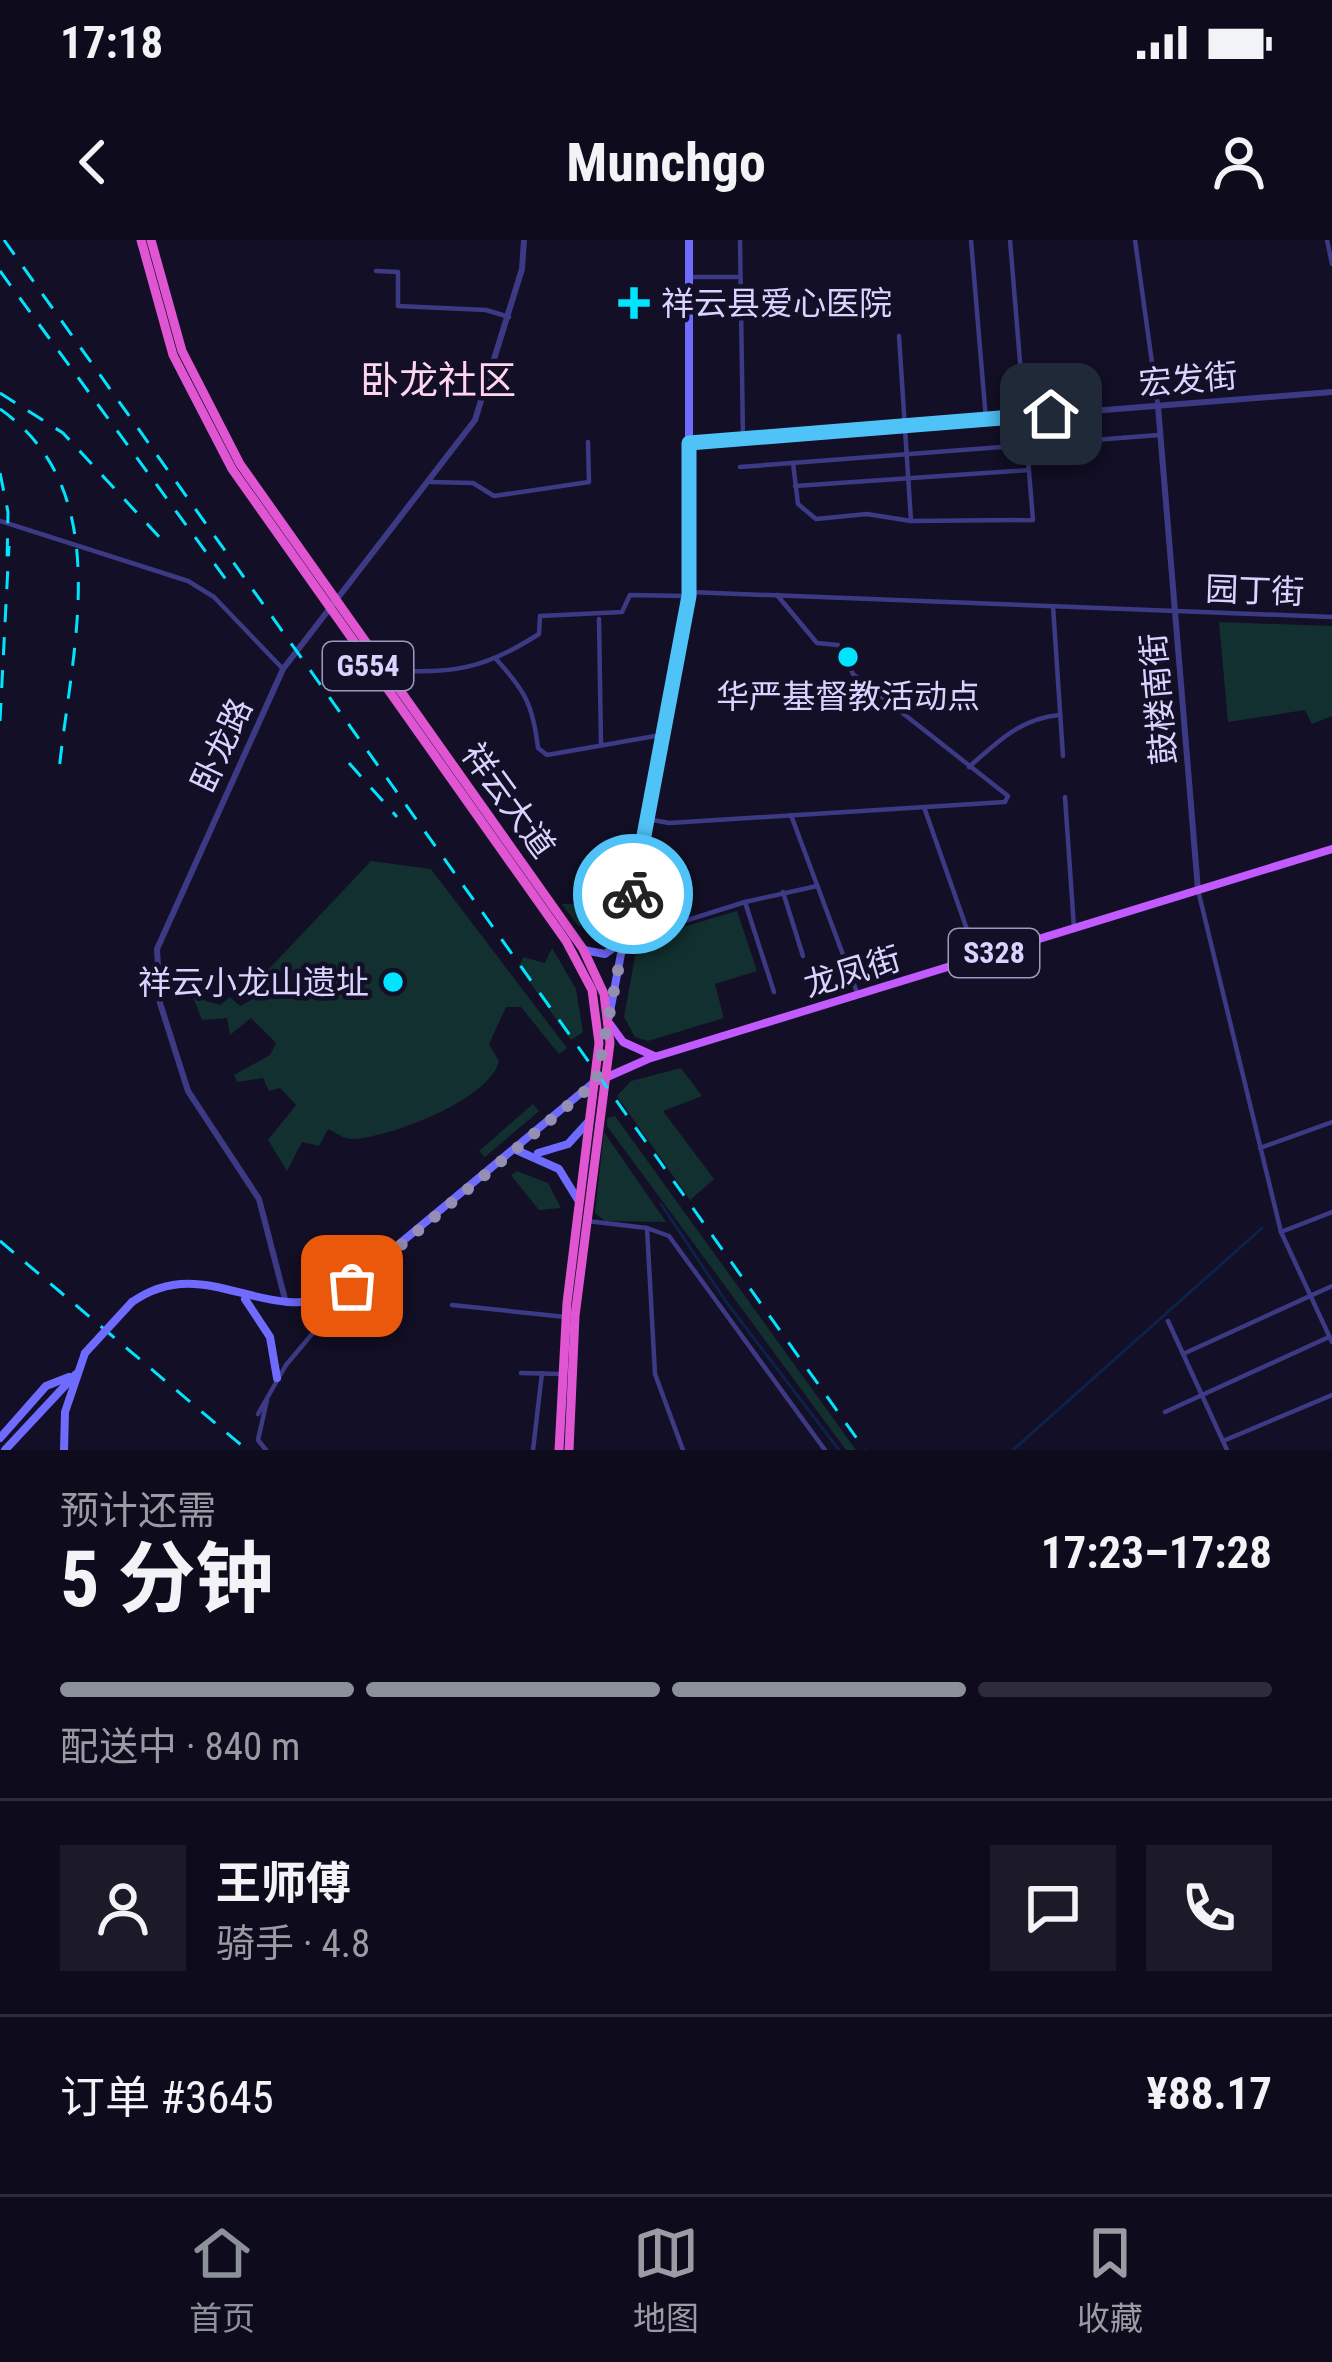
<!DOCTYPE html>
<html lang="zh">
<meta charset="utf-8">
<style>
:root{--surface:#0e0b1c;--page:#1c1929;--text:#f1f3f6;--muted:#9b9ba3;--line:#2e2b3b;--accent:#8c9099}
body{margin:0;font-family:"Roboto Condensed","Noto Sans SC",sans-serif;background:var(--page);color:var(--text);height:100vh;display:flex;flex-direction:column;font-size:45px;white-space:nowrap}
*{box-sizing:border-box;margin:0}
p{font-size:39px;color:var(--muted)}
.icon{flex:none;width:66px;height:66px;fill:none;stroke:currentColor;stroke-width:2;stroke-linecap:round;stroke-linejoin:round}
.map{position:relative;height:1210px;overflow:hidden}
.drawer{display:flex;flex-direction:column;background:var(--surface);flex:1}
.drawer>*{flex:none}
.pin{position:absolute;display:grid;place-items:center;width:102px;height:102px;color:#fff;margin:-51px;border-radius:24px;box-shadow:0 6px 18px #0006}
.courier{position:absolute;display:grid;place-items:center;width:120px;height:120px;margin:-60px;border:9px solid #4fc3f7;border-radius:50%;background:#fff;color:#222;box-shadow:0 3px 15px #0007}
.overview em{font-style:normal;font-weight:700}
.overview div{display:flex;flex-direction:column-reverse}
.overview{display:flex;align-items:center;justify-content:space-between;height:204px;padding:0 60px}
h1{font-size:78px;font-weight:700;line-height:90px}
.bar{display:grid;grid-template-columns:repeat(4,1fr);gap:18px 12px;align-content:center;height:144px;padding:0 60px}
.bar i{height:15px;border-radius:9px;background:var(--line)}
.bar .active{background:var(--accent)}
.bar p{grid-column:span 4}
.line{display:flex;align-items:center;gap:30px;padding:0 60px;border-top:3px solid var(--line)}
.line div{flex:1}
.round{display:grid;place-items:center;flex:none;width:126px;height:126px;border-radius:0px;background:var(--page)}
.status{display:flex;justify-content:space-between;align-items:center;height:84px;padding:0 60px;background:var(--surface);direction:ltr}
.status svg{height:33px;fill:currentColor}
header{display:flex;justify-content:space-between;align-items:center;height:156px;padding:0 60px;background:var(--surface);font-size:54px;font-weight:700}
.tab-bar{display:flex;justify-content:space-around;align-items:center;height:168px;border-top:3px solid var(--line);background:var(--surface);font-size:33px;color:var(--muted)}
.tab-bar a{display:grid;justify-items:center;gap:6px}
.tab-bar .active{color:var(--accent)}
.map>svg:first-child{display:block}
.green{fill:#12302f}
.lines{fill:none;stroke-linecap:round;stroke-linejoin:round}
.stream{stroke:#0c2248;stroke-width:3}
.minor{stroke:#3d3a85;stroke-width:4.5}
.tertiary{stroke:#3d3a85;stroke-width:6}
.secondary{stroke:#6f6bff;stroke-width:8}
.primary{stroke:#c25bff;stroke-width:8}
.trunk{stroke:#e055d1;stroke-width:9}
.rail{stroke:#00e5ff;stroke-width:3;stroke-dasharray:18 15;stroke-linecap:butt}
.secondary-bridge{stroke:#6f6bff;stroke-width:8}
.done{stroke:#948fb3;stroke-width:12;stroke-dasharray:0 21.6}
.route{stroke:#4fc3f7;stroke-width:15}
.poi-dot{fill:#00e5ff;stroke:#130f26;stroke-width:4.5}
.labels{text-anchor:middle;stroke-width:9;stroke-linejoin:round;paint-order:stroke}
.shield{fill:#130f26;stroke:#9e99be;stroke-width:3}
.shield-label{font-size:30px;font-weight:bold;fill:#d9d4ff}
.poi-label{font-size:33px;fill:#d9d4ff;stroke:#130f26;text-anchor:start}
.street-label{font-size:33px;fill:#d9d4ff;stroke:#130f26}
.quarter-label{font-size:39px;fill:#ffd6f0;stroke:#130f26}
</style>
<div class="status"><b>17:18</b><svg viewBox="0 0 49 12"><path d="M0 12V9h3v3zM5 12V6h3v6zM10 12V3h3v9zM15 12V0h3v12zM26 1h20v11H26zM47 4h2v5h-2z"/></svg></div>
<header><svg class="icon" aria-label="back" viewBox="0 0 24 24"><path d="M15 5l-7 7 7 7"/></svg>Munchgo<svg class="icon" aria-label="person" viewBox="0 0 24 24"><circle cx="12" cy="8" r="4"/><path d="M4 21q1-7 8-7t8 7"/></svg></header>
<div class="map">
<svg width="1332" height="1210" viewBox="0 0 1332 1210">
<rect width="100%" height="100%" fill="#130f26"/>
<!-- green -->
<g class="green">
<polygon points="1219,382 1332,386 1332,476 1312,484 1305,470 1228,482"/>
<path d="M371 621 431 629 567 808 559 814 521 767H506L489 804 499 821C490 860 390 897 354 899 345 900 335 892 328 889L319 906 302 902 287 931 268 900 296 865 280 848 269 851 263 838 237 842 234 835 270 815 276 803 251 778 230 795 227 778 202 780 193 757 220 765 230 757 240 766 255 758 250 749Z"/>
<polygon points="613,663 612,669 591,673 579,687 562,664"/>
<polygon points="737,671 757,731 715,744 724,778 648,801 635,797 624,777 638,700"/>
<polygon points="552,708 576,749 583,792 571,800 519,727 523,717 545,723"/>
<polygon points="681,828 702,856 663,871 714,939 690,960 617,856 631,841"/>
<polygon points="533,864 539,871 485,917 479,911"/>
<polygon points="615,876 856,1210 846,1210 607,886 607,878"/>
<polygon points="604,892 666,982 605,981 595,973"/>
<polygon points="517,931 548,943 561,968 539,970 511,935"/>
</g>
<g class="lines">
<!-- stream -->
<g class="stream">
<polyline points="661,964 727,1063 839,1210"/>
<polyline points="1013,1210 1262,988"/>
</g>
<!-- minor -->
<g class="minor">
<polyline points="740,0 743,199"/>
<polyline points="971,0 986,180"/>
<polyline points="1135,0 1158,166"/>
<polyline points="1327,0 1332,24"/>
<polyline points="376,31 398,32 398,66 486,70 509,77"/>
<polyline points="689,37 737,37"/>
<polyline points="899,96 911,281"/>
<polyline points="793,223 798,264 816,279 867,274 911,281 1033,280 1010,0"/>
<polyline points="740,227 1159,195"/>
<polyline points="431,242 473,243 494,256 589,242 588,202"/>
<polyline points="795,246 1029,230"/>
<polyline points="0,281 188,341 214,357 283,429"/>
<polyline points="689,352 1332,377"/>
<polyline points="1053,366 1063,516"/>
<polyline points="599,379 601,505"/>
<path d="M497 420C526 452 533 466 538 508L547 515 661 495"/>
<path d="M388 430C452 435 486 428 539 394L540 376 622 372 630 355 687 356"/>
<path d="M969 527C997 502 1021 478 1060 475"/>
<polyline points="1065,557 1074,688"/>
<polyline points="924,567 977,718"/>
<polyline points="791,575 858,755"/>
<polyline points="647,579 669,583 1005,562 1008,556 853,434 838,405 817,403 777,355"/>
<polyline points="1198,650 1281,992 1332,1102"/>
<polyline points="783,652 803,716"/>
<polyline points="745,662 774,752"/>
<polyline points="624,700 745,662 817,646"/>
<polyline points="1260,908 1332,882"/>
<polyline points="587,981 647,988 669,996 825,1210"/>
<polyline points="647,988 655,1134 683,1210"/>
<polyline points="1281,992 1332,972"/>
<polyline points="452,1065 566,1077"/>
<polyline points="1168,1081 1227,1210"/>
<polyline points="1183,1114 1332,1046"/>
<polyline points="521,1133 562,1134"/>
<polyline points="1165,1172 1329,1097"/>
<polyline points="258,1174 286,1125 350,1049"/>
<polyline points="1223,1201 1332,1155"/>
<polyline points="266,1210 258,1200 267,1160"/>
<polyline points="533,1210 542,1133"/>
</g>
<!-- tertiary -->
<g class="tertiary">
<polyline points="1158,166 1198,650"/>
<polyline points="690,203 1332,152"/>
<polyline points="286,1063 259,959 188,851 160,763 157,709 283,429 475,180 522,29 524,0"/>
</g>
<!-- secondary -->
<g class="secondary">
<polyline points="584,710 605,714 623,701"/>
<polyline points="609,777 689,356 689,0"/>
<polyline points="514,909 559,929 578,960"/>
<polyline points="538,913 568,904 589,881"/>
<polyline points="245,1059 270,1097 277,1138"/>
<path d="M132 1062C205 1011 261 1086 339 1054L593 843"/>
<polyline points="0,1198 46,1146 69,1137"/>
<polyline points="5,1210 76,1134"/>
<polyline points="64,1210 65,1172 85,1113"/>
</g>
<!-- primary -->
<g class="primary">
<polyline points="610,784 623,802 654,816"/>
<polyline points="596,842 648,819 1332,609"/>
</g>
<!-- trunk -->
<g class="trunk">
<polyline points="141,0 173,115 232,229 566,701 592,750 599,803 567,1063 559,1210"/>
<polyline points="151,0 182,111 240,224 583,709 604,754 610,803 575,1076 569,1210"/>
</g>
<!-- rail -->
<g class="rail">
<polyline points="4,0 865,1210"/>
<polyline points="0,31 233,349"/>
<polyline points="0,153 63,193 162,300"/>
<path d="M0 169C118 252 71 410 59 531"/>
<polyline points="0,233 8,272 7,322"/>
<polyline points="0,481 9,306"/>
<polyline points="349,523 397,577"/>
<polyline points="0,1001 247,1210"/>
</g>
<!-- secondary-bridge -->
<polyline class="secondary-bridge" points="85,1113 132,1062"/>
</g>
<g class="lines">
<!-- done -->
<polyline class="done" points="352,1046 596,842 633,654"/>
<!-- route -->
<polyline class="route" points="633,654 689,356 689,203 1051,174"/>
</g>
<!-- markers -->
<g class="poi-dot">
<path d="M628 45h12v12h12v12h-12v12h-12v-12h-12v-12h12z"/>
<circle cx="848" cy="417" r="12"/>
<circle cx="393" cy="742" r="12"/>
</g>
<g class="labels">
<!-- shield labels -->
<g class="shield">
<rect x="323" y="402" width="90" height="48" rx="9"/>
<rect x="949" y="689" width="90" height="48" rx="9"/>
</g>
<g class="shield-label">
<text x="368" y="436">G554</text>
<text x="994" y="723">S328</text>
</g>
<!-- poi labels -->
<g class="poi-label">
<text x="661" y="75">祥云县爱心医院</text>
<text x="848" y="468" text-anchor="middle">华严基督教活动点</text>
<text x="369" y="754" text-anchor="end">祥云小龙山遗址</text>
</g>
<!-- street labels -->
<g class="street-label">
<text transform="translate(1188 139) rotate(-5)" y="12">宏发街</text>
<text transform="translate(1255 350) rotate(2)" y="12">园丁街</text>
<text transform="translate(1158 459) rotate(-95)" y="12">鼓楼南街</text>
<text transform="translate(221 505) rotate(-65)" y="12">卧龙路</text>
<text transform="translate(509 560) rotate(54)" y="12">祥云大道</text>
<text transform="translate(852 731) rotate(-17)" y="12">龙凤街</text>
</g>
<!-- quarter labels -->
<g class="quarter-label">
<text x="438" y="154">卧龙社区</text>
</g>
</g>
</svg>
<div class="pin" style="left:352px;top:1046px;background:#ea580c"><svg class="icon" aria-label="bag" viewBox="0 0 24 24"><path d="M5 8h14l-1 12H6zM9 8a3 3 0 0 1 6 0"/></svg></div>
<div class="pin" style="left:1051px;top:174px;background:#1f2937"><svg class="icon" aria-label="home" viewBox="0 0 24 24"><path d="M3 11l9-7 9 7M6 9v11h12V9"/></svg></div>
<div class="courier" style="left:633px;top:654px"><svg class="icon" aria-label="bike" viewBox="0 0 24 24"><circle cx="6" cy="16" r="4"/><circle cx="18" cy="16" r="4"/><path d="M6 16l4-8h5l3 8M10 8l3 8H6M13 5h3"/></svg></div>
</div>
<section class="drawer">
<div class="overview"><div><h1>5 分钟</h1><p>预计还需</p></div><em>17:23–17:28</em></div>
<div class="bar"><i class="active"></i><i class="active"></i><i class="active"></i><i></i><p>配送中 · 840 m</p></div>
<div class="line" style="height:216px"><a class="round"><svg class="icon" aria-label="person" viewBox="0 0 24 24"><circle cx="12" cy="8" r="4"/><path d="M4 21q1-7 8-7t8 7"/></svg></a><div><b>王师傅</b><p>骑手 · 4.8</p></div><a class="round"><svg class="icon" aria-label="chat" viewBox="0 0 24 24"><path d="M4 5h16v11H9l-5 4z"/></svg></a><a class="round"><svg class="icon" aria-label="phone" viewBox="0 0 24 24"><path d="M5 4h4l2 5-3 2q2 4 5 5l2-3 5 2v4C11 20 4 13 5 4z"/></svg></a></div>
<div class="line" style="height:156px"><div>订单 #3645</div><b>¥88.17</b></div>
</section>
<nav class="tab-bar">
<a class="active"><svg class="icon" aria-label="home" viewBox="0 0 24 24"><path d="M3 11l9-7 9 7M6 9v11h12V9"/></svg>首页</a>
<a><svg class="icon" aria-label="map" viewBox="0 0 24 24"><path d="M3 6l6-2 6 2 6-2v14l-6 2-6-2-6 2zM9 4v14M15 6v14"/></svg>地图</a>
<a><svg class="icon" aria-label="saved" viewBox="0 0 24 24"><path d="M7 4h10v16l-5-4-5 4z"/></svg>收藏</a>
</nav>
